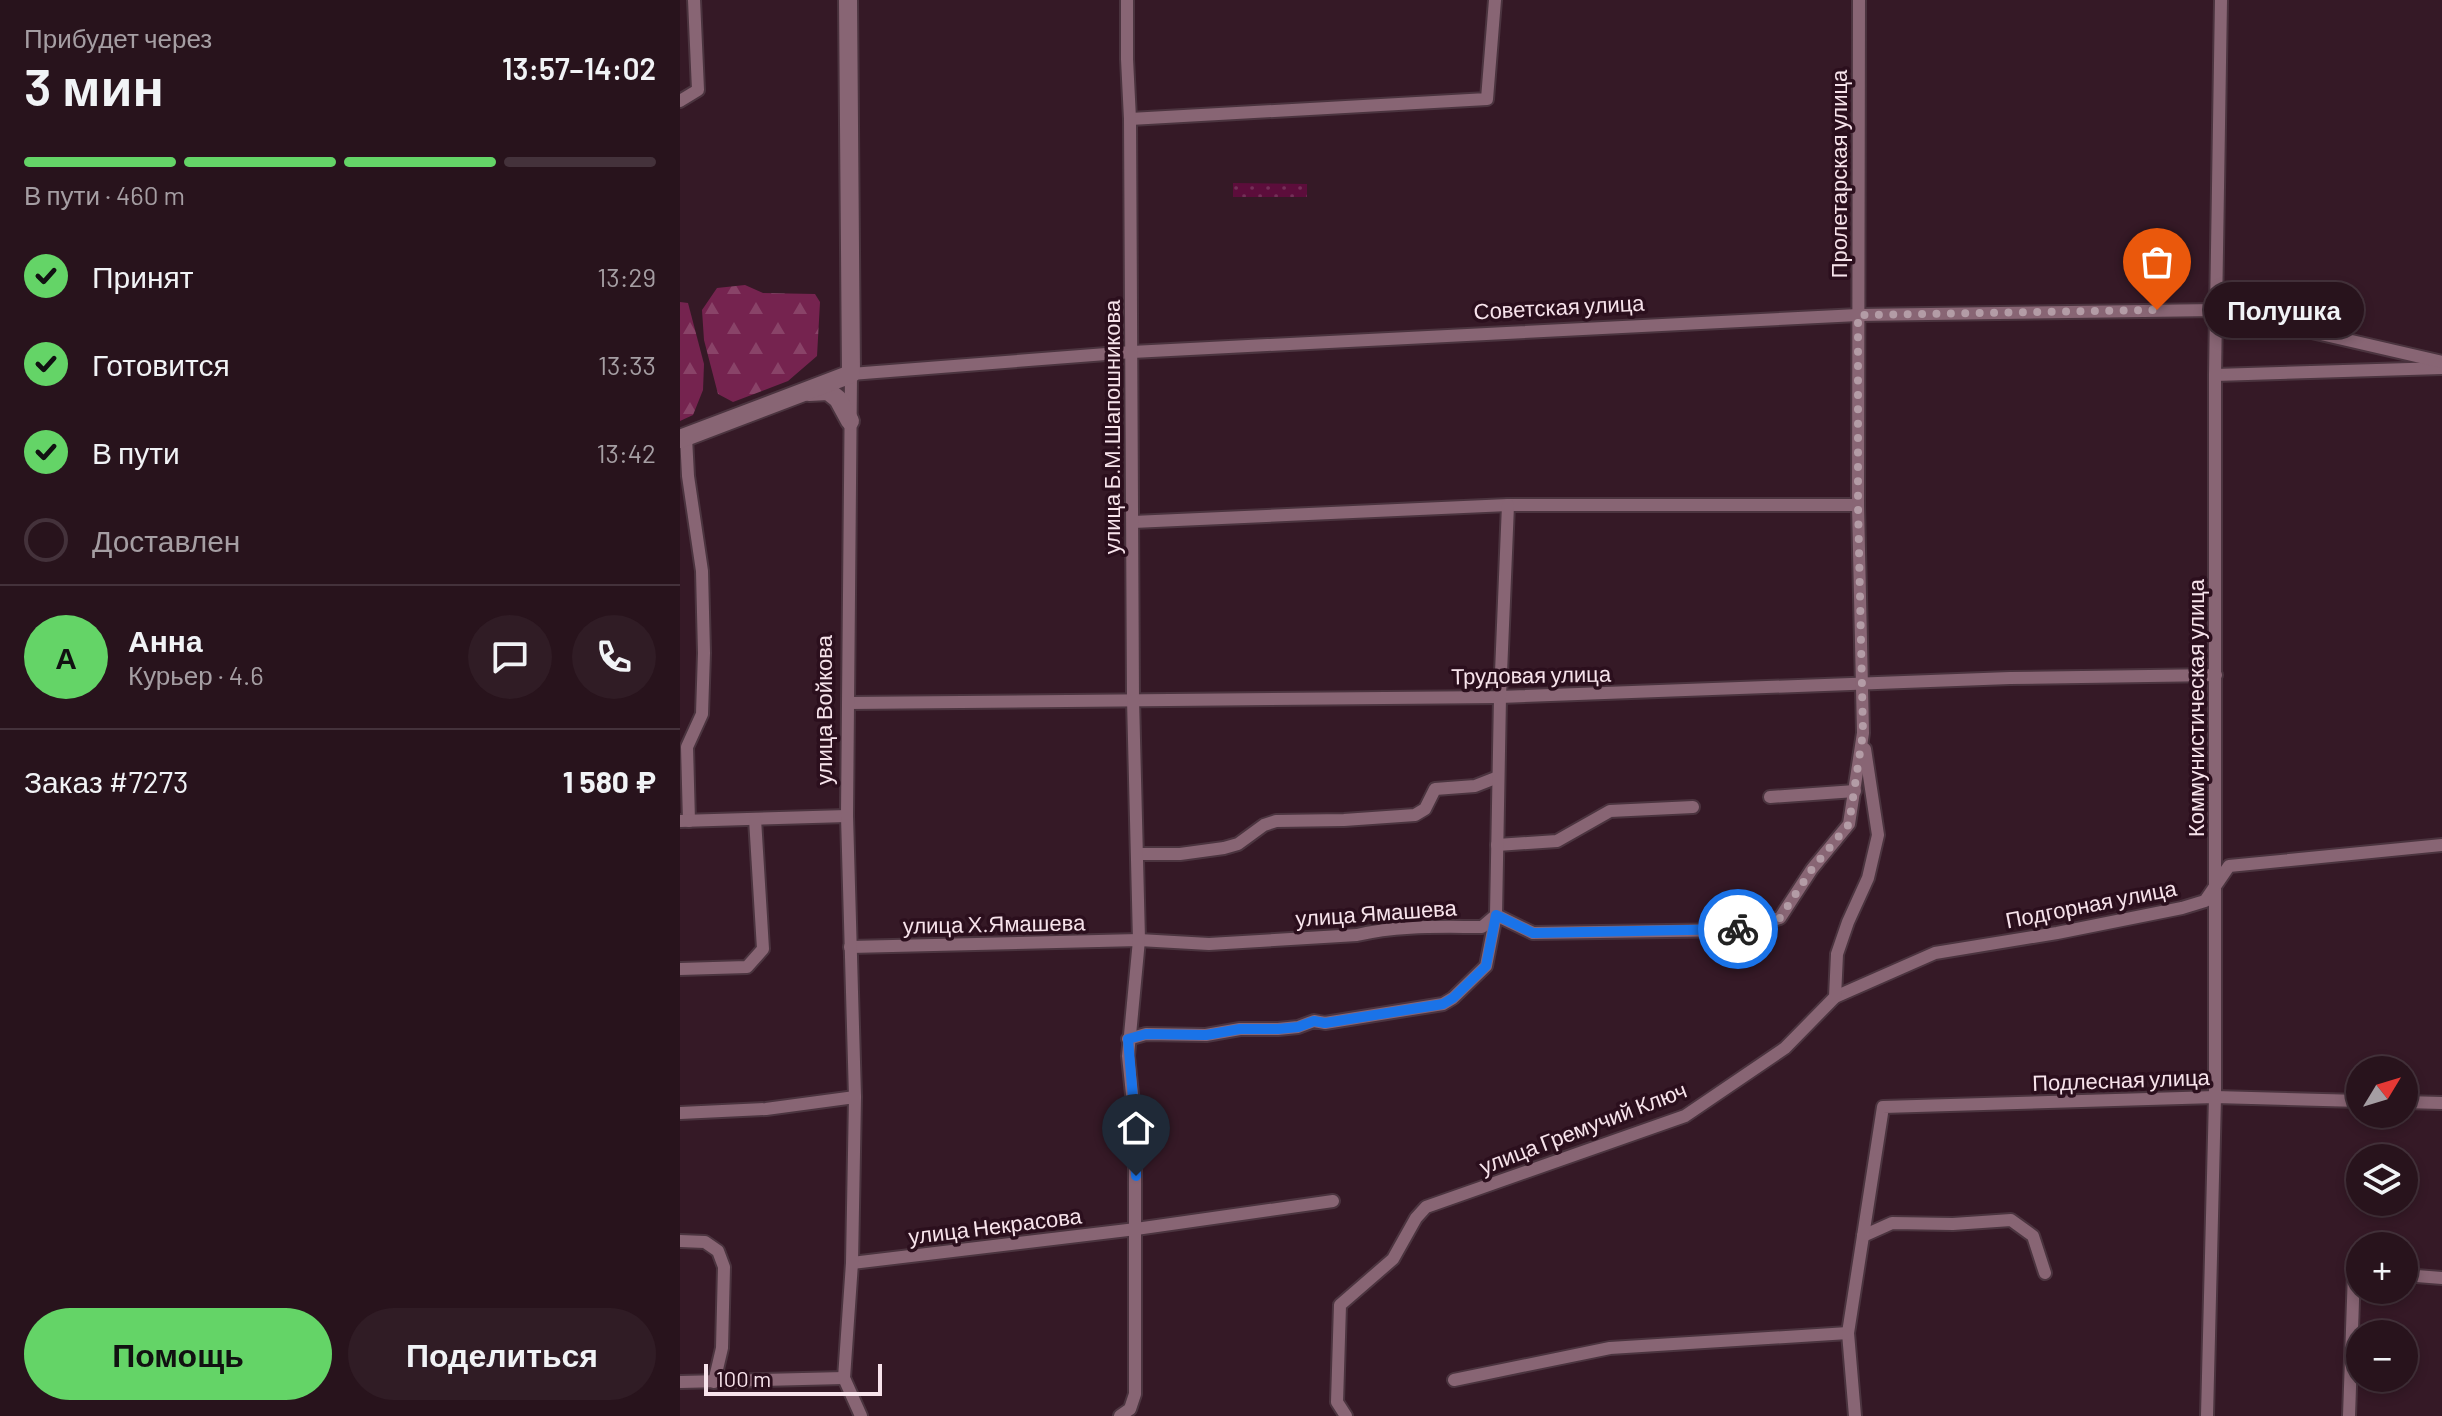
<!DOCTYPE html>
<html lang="ru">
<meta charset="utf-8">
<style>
:root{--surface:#28131c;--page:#301c25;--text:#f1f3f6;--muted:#a59ea3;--line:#44323b;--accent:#64d467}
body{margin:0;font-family:Barlow,sans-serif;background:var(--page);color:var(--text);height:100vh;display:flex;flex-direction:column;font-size:30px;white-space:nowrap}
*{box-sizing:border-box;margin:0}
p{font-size:26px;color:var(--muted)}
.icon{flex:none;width:44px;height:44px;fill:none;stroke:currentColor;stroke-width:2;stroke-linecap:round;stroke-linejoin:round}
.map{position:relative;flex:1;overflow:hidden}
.sheet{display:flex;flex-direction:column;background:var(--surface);width:680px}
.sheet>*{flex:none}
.needle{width:52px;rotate:52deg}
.buttons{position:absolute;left:1666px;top:1056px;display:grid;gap:16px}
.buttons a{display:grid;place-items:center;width:72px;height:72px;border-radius:50%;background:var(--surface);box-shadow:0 4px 12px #0003,0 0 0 2px var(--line);font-size:40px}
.scale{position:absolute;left:24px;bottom:20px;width:178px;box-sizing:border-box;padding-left:8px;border:4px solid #f7e3eb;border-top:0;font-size:22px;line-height:28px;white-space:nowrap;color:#f7e3eb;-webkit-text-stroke:6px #2b0f1d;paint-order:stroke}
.pin{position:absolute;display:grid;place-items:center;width:68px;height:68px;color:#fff;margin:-82px -34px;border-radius:50% 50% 50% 0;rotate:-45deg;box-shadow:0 0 8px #0007}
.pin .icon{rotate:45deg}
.courier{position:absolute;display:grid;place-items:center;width:80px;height:80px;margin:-40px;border:6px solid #1a73e8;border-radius:50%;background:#fff;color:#222;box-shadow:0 2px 10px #0007}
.bubble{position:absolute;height:56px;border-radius:28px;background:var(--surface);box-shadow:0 4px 12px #0003,0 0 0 2px var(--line);font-size:26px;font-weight:600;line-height:56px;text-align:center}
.headline em{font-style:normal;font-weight:600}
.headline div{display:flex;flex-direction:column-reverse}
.headline{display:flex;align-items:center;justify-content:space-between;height:136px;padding:0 24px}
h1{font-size:52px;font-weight:600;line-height:60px}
.bar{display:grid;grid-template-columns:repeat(4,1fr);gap:12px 8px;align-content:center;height:96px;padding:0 24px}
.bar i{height:10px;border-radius:6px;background:var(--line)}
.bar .on{background:var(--accent)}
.bar p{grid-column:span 4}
.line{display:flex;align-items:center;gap:20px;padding:0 24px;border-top:2px solid var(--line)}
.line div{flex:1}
.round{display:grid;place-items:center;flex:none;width:84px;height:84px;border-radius:42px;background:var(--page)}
ol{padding:0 24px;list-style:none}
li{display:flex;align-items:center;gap:24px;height:88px}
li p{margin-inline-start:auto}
li .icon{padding:8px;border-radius:50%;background:var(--accent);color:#111;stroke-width:4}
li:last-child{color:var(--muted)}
li i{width:44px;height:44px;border:4px solid var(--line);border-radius:50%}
.action{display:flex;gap:16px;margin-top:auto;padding:16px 24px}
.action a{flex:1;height:92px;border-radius:48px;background:var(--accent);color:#111;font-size:32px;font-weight:600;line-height:92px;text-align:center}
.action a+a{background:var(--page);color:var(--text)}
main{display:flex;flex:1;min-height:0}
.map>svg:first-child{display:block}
.forest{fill:url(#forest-firs)}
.park{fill:url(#park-dots)}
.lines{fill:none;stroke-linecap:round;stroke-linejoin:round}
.minor-casing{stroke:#4b343f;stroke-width:16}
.secondary-casing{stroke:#4b343f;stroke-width:22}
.minor{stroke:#886574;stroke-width:12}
.secondary{stroke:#886574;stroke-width:18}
.done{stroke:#b39ca6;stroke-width:8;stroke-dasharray:0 14.4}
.route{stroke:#1a73e8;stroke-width:10}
.labels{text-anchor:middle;stroke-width:7;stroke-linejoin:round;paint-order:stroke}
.street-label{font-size:22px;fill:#f7e3eb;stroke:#2b0f1d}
</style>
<main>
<section class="sheet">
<div class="headline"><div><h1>3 мин</h1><p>Прибудет через</p></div><em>13:57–14:02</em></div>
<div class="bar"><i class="on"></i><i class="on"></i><i class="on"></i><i></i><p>В пути · 460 m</p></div>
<ol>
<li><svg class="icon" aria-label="check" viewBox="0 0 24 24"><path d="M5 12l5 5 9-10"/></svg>Принят<p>13:29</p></li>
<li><svg class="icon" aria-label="check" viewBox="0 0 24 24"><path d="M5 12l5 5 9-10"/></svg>Готовится<p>13:33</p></li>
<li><svg class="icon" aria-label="check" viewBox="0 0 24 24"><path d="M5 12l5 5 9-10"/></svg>В пути<p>13:42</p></li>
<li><i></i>Доставлен</li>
</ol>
<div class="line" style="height:144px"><b class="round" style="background:var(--accent);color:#111">А</b><div><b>Анна</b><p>Курьер · 4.6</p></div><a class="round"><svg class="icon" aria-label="chat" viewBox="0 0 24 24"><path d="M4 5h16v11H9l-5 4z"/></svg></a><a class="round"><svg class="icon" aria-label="phone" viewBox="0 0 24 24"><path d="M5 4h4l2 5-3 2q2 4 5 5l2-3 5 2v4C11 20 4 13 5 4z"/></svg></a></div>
<div class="line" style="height:104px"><div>Заказ #7273</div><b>1 580 ₽</b></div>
<div class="action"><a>Помощь</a><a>Поделиться</a></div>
</section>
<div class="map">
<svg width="1762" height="1416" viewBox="0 0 1762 1416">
<defs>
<pattern id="forest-firs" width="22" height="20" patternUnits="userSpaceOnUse" patternTransform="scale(2)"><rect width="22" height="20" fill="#75234f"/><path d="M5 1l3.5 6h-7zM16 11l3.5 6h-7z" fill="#894368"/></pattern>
<pattern id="park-dots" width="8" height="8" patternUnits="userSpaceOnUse" patternTransform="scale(2)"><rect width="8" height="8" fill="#5c0d3b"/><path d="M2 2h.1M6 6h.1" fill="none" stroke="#743058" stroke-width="1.8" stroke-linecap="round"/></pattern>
</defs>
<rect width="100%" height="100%" fill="#351926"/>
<!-- forest -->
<g class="forest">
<polygon points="65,285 83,293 135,294 140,302 137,356 108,381 53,402 38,394 24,340 22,310 37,288"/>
<polygon points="0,302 8,303 24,364 23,390 13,415 0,421"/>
</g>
<!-- park -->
<polygon class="park" points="553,183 627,184 627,197 553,197"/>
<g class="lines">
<defs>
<g id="minor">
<polyline points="0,101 18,90 14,0"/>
<polyline points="450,119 807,99 815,0"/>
<polyline points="1535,375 1762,368"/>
<polyline points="6,437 8,476 22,571 24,653 22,714 7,747 9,821"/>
<polyline points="453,522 828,505 1178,505"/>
<polyline points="168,703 820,697 1330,678 1536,675"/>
<polyline points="1090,797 1175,791"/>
<polyline points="0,821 167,816"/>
<polyline points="817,845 877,841 930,811 1013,807"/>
<polyline points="458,854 500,854 544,848 558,844 584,825 596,821 664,820 735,815 745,809 755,789 795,786 818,777"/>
<path d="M170 947 459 940 529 944 677 935C718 925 760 927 802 927L816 915 853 933 1055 930 1100 918 1132 869 1169 824 1183 733 1178 505 1179 0"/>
<polyline points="0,969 67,967 83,949 75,819"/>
<polyline points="1155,997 1255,953 1377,933 1502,908 1525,901 1549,866 1762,845"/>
<polyline points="448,1039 466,1034 526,1035 560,1029 598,1029 618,1027 634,1021 645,1023 763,1004 773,998 806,966 816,915 820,697 828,505"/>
<polyline points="1724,1102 1762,1103"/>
<polyline points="0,1113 86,1109 175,1097"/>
<polyline points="1183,1236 1212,1223 1273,1224 1331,1220 1353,1236 1365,1273"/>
<polyline points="0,1241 25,1242 38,1251 44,1267 42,1348 34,1382"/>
<polyline points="172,1263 456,1229 653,1201"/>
<polyline points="1724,1275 1762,1278"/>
<polyline points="774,1380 930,1348 1168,1333"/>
<polyline points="0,1382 164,1378"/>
<polyline points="181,1416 164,1378 172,1263 175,1097 167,816 171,374 452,352 1178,315 1537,310 1762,362"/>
<polyline points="440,1416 450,1409 455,1394 455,1123 448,1056 459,940 453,699 450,119 447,59 447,0"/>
<polyline points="666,1416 657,1402 660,1305 713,1259 736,1218 746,1207 1005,1116 1105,1048 1155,997 1157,954 1168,922 1188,878 1198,835 1185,749"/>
<polyline points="1175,1416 1168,1333 1203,1107 1535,1097 1680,1101"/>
<polyline points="1527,1416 1535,1097 1535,375 1541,0"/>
<polyline points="1669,1416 1674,1272 1680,1272"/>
</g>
<g id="secondary">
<polyline points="129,392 148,391 158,399 170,421"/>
<polyline points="0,439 171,374 168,0"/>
</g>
</defs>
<!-- minor casing -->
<use href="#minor" class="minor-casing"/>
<!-- secondary casing -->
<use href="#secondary" class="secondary-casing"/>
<!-- minor -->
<use href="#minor" class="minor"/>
<!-- secondary -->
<use href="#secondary" class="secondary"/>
</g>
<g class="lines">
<!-- done -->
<polyline class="done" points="1058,929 1100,918 1132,869 1169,824 1183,733 1178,505 1178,315 1477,310"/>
<!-- route -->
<polyline class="route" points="456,1176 455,1123 448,1039 466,1034 526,1035 560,1029 598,1029 618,1027 634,1021 645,1023 763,1004 773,998 806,966 816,915 853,933 1058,929"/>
</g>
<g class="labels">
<!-- street labels -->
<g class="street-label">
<text transform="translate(1159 174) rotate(-90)" y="8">Пролетарская улица</text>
<text transform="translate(879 307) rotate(-3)" y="8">Советская улица</text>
<text transform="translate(432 427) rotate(-90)" y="8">улица Б.М.Шапошникова</text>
<text transform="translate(851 675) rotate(-1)" y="8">Трудовая улица</text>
<text transform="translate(1516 708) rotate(-90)" y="8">Коммунистическая улица</text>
<text transform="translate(144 710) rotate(-90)" y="8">улица Войкова</text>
<text transform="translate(1411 904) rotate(-11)" y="8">Подгорная улица</text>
<text transform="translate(696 913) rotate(-4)" y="8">улица Ямашева</text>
<text transform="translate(314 924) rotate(-1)" y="8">улица Х.Ямашева</text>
<text transform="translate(1441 1080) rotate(-2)" y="8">Подлесная улица</text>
<text transform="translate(903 1128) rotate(-21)" y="8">улица Гремучий Ключ</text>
<text transform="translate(315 1226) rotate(-7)" y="8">улица Некрасова</text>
</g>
</g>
</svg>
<div class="buttons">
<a><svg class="needle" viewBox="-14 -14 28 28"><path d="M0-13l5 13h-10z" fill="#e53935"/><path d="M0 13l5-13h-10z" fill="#a59ea3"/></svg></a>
<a><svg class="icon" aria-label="layers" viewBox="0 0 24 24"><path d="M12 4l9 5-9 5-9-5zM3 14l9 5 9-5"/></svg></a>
<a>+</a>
<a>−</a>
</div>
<div class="scale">100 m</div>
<div class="pin" style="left:1477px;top:310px;background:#ea580c"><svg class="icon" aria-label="bag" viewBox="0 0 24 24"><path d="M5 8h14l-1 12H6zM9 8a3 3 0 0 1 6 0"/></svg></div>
<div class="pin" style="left:456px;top:1176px;background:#1f2937"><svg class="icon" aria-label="home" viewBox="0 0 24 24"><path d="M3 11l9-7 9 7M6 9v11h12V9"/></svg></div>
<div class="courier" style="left:1058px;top:929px"><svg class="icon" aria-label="bike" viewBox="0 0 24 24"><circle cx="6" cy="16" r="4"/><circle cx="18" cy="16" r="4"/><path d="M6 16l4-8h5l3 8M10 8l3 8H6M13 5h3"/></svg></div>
<div class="bubble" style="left:1524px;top:282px;width:160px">Полушка</div>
</div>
</main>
